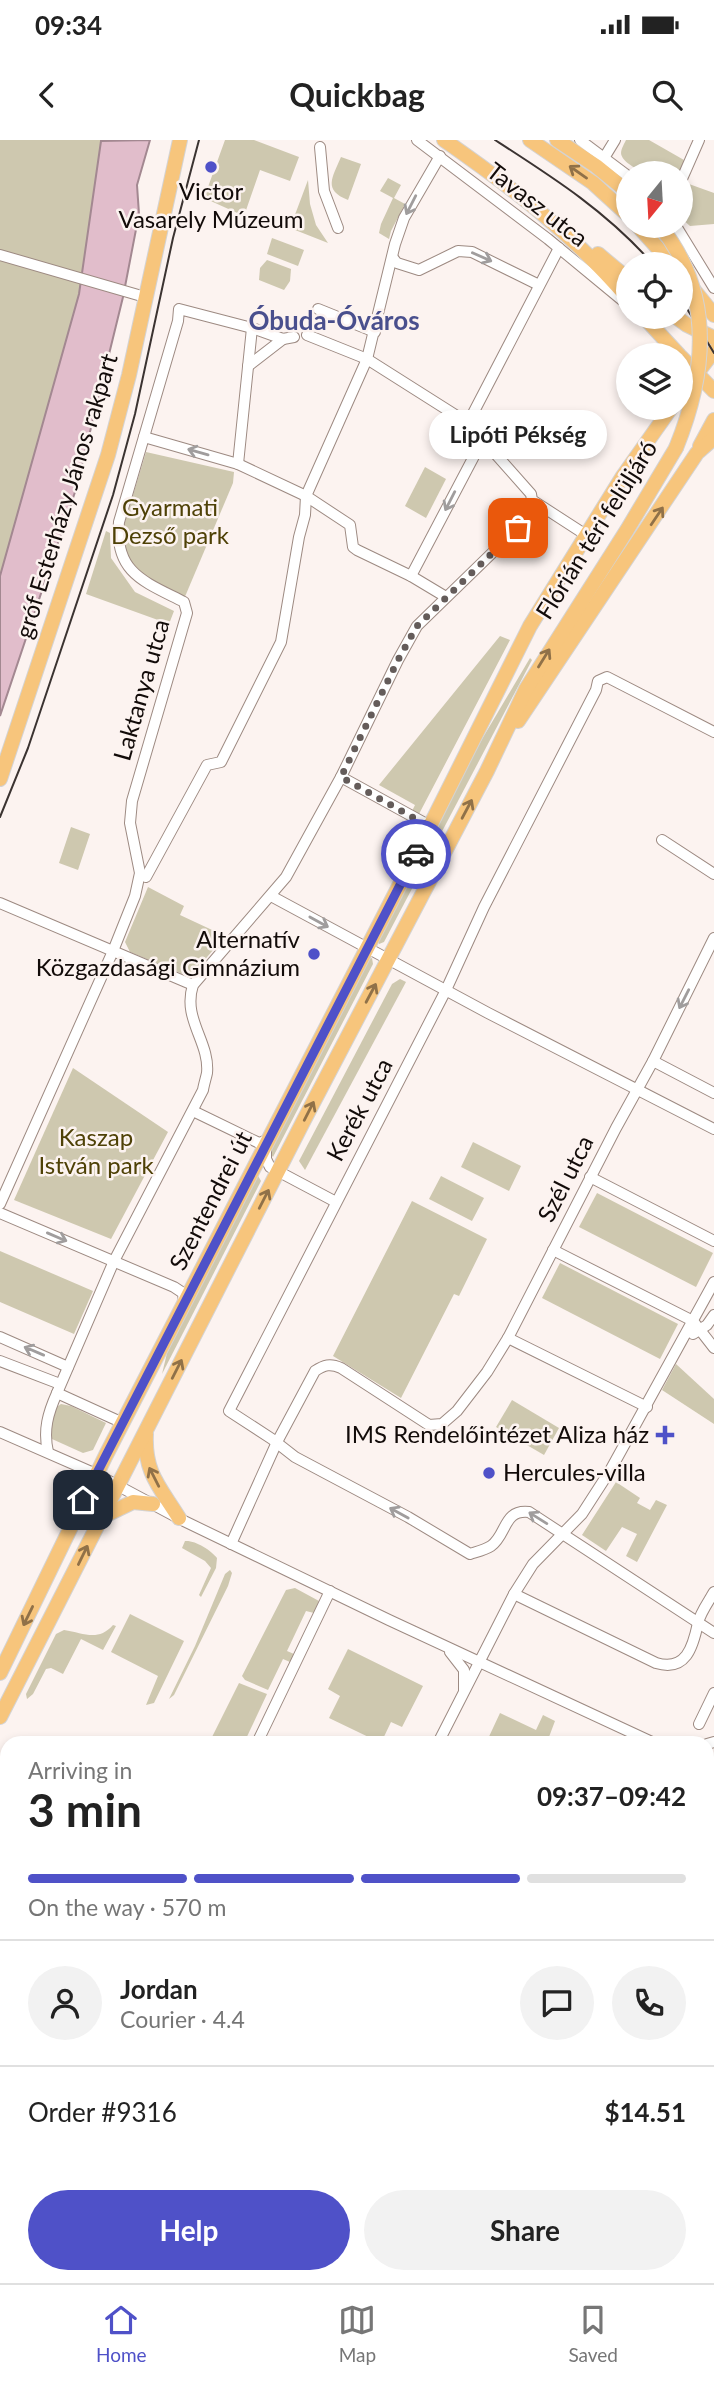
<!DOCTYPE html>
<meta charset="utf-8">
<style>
:root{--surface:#fff;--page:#f2f2f2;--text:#222;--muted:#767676;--line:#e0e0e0;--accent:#4f51c8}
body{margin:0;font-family:Lato,sans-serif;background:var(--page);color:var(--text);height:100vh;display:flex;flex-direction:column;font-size:26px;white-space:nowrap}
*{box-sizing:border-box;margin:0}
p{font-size:23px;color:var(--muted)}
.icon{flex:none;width:38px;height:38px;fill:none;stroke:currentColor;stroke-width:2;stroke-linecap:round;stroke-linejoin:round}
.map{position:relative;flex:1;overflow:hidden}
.drawer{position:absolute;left:0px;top:1596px;width:714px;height:548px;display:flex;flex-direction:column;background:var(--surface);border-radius:21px 21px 0 0;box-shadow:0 4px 10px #0003}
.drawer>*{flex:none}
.needle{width:46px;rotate:198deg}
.fabs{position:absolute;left:616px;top:21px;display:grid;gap:14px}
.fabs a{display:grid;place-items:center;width:77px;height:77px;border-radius:50%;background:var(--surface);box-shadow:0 4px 10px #0003;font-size:35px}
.pin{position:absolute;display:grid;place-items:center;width:60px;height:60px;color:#fff;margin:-30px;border-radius:14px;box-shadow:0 4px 10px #0006}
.courier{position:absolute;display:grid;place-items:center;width:70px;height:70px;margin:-35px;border:5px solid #4f51c8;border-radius:50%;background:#fff;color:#222;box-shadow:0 2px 9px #0007}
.bubble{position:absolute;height:49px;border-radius:24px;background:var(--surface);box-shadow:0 4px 10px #0003;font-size:23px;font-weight:700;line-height:49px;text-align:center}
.summary em{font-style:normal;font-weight:700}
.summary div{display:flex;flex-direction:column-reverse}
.summary{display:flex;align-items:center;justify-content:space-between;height:119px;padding:0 28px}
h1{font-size:46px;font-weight:700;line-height:52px}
.bar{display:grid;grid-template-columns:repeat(4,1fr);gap:10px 7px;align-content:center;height:84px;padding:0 28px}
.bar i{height:9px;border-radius:5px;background:var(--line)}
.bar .active{background:var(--accent)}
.bar p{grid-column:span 4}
.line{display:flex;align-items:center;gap:18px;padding:0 28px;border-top:2px solid var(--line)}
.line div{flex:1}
.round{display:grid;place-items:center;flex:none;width:74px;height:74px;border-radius:37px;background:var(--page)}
.button{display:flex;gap:14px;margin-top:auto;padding:14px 28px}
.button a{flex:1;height:80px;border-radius:42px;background:var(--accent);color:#fff;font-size:28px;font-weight:700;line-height:80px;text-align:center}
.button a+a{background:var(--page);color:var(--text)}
.status{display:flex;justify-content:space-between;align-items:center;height:49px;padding:0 35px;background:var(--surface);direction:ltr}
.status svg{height:19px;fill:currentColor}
header{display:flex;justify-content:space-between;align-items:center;height:91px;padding:0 28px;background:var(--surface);font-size:32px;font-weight:700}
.menu{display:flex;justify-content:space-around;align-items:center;height:98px;border-top:2px solid var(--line);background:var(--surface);font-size:19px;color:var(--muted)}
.menu a{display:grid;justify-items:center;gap:4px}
.menu .active{color:var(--accent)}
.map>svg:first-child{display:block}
.green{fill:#cec8af}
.water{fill:#e1bdcb;stroke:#a38891;stroke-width:2}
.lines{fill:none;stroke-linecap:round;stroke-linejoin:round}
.minor-casing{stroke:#9d8a82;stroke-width:12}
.major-casing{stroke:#d4d3d3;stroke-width:16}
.minor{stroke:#fff;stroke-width:10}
.major{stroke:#f7c57c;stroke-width:14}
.tram{stroke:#3b3331;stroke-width:2}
.major-bridge-casing{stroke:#d4d3d3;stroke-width:16;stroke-linecap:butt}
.major-bridge{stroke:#f7c57c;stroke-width:14}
.oneway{stroke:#907148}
.oneway2{stroke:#a09d9d}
.done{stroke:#645c5a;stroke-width:7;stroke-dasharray:0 12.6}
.route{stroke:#4f51c8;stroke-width:9}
.poi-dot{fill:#4f51c8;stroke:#fcf3f0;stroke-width:2.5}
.labels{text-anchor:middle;stroke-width:5;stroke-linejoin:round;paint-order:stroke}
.poi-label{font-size:24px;fill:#120b09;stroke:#fcf3f0;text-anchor:end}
.street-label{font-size:24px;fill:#120b09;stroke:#fcf3f0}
.park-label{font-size:24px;fill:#4e4106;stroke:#fcf3f0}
.neighbourhood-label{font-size:26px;font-weight:bold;fill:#494f8d;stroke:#fcf3f0}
</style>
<div class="status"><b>09:34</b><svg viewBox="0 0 49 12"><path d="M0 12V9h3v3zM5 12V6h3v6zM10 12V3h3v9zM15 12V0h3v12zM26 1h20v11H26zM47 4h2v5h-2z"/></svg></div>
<header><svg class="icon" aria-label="back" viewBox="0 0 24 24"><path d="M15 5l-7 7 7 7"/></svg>Quickbag<svg class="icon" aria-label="search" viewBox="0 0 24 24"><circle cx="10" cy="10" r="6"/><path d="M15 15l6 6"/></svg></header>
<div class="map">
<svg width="714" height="2143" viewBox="0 0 714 2143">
<rect width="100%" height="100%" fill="#fcf3f0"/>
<!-- green -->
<g class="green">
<polygon points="0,0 102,0 79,154 0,436"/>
<polygon points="225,0 254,0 299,17 290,41 260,30 244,76 204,58"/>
<path d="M626 0H649L684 20 679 33C658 33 646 37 629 24 618 15 620 12 626 0Z"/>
<path d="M341 17 361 24 348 60C323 50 332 38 341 17Z"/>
<polygon points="388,38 401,45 394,58 405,64 391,91 389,99 379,93 381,84 393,58 380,51"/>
<polygon points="308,40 310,64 316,85 328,103 290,88"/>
<polygon points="689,44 714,53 714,84 690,86 681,78 681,61"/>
<polygon points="272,98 304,110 298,126 267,114"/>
<polygon points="267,120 291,129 290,141 284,150 259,140 260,128"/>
<polygon points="146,312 234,332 233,343 184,459 144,437 132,425 122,405 124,385"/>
<polygon points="425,327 446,339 426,378 405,366"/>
<polygon points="106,391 110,393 111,418 135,452 174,471 169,484 86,454"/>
<polygon points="500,496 510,500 419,674 412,671 415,665 379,645"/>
<polygon points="530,518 532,520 384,802 379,804 378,800 482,599"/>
<polygon points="71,687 90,694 78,730 59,723"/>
<polygon points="148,747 184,766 180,775 225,796 190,837 130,812 125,802"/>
<polygon points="372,818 373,824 273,1017 269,1012 369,819"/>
<polygon points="400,839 406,842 305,1030 299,1021 392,844"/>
<polygon points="73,928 168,992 111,1099 14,1060"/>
<polygon points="473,1002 521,1026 509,1051 461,1027"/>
<polygon points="257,1034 261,1041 162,1234 167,1213"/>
<polygon points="441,1036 484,1058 472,1081 429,1059"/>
<polygon points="597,1053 713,1113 696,1147 579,1087"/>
<polygon points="412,1061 487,1099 459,1156 454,1154 401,1258 333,1216"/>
<polygon points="0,1111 93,1151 74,1194 0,1162"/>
<polygon points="560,1123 678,1184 660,1219 542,1158"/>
<polygon points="676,1224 714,1259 714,1284 662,1250"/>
<polygon points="512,1260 559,1288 544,1315 496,1287"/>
<polygon points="61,1264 71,1266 106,1283 93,1310 83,1313 52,1299 50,1294 54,1269"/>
<polygon points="616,1342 640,1358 637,1363 650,1370 656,1360 667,1365 637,1422 626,1416 637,1394 622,1387 606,1411 582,1395"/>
<path d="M185 1401C195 1400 211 1410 217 1418L216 1428 201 1457 199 1455 211 1428 205 1421 182 1408Z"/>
<polygon points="230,1430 232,1433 228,1446 174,1555 169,1559 195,1506 225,1434"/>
<polygon points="295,1448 319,1461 314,1473 306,1471 287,1511 294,1514 290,1522 283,1519 268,1550 245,1540 242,1536 286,1450"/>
<polygon points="130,1474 184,1501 154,1563 146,1565 158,1536 111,1512"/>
<path d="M113 1485 116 1486 103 1510 81 1499 63 1534 51 1528 46 1529 33 1554 27 1559 26 1554 56 1494 64 1490C84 1493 98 1502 113 1485Z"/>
<polygon points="348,1509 423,1546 402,1587 391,1582 381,1603 329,1578 340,1556 328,1549"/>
<polygon points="239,1543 267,1554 244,1603 209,1603"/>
<polygon points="500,1573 536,1590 543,1575 555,1581 549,1597 562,1603 486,1603"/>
<polygon points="714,1618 714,1927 707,1925 707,1619"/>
</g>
<!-- water -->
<polygon class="water" points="150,0 137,45 139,74 123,157 76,349 0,576 0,436 79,154 101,1"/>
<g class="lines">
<defs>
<g id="minor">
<polyline points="417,0 548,99 628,165"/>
<polyline points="580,0 628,36"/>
<polyline points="320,7 324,51 338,88"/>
<polyline points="604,18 615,0"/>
<polyline points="681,41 699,0"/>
<polyline points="676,86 714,148"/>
<polyline points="0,115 145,157"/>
<polyline points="393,118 397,123 419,130 458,111 472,112 539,145"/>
<polyline points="318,169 375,192"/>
<polyline points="307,195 367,219 468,283 531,354 532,360 586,395"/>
<polyline points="248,226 283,199"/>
<polyline points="468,283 559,108"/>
<polyline points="144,297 238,324 306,356 350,385 353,407 357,410 411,436 446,457"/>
<polyline points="238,324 252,188"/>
<polyline points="411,436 482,301"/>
<path d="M714 592 607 537 598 541 596 550 484 767 446 850 229 1271 272 1299 295 1317 408 1377 470 1414C476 1412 485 1410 491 1406 507 1395 503 1369 529 1372L714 1493"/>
<polyline points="341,637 430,686"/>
<polyline points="662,700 714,734"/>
<polyline points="146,737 207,625 221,622 281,502 299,397 305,375 306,356 367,219 395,104 404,78 440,16"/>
<polyline points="271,756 488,873 714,989"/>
<polyline points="0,763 193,845"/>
<polyline points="653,921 714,953"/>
<polyline points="193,971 259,1003 268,1000"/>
<polyline points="266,1007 266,1019 270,1027 336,1062"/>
<polyline points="590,1037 714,1101"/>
<path d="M0 1064 113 811 135 756 140 733 130 683 132 661 187 473 184 462C145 442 114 433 119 382L178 181 179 169 252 188 283 199 294 197"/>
<polyline points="0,1073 174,1147 183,1153 184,1163"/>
<polyline points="553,1110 693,1181 714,1208"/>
<polyline points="693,1194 707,1185 714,1175"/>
<polyline points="0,1197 68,1227"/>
<polyline points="508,1198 647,1267"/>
<polyline points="0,1221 60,1244"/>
<polyline points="57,1253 123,1283"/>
<polyline points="0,1292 96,1334 184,1381 389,1480 654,1603"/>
<path d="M48 1312C43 1290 48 1273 57 1253L114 1121 203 950C204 944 206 938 207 933 210 902 182 879 193 845L286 737 341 637 398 520 417 486 528 378 532 360"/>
<path d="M231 1404 277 1302 315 1231C324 1225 330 1223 341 1228L429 1285 442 1284 457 1271 487 1232 508 1198 616 988 653 921 714 798"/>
<path d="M514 1454 656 1523C686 1532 693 1507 698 1483 700 1473 709 1461 714 1452"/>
<polyline points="450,1512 464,1530 464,1550"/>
<polyline points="699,1584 714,1553"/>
<polyline points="257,1603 330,1451"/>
<polyline points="438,1603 514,1454 533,1424 582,1374 611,1329 714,1142"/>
<polyline points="707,1604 714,1602"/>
<polyline points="0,1763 7,1761"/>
<polyline points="0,1868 7,1861"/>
<polyline points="0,1900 7,1904"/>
<polyline points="0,2047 7,2047"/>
<polyline points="0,2068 7,2058"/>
<polyline points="707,2116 714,2122"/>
<polyline points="619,2137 626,2143"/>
<polyline points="126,2143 130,2137"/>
<polyline points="662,2143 664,2137"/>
</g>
<g id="major">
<path d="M444 0C513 48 573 94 628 158"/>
<polyline points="530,0 593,43 628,75"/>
<polyline points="557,0 596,26 628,52"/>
<polyline points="638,86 672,124"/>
<polyline points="598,114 628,139"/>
<polyline points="693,149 714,175"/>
<polyline points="644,177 679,215"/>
<polyline points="676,177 687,185 714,198"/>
<polyline points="681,217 714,251"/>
<polyline points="681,254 714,211"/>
<polyline points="700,306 714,280"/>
<polyline points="518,581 697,313 714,298"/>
<polyline points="0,639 108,315 129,235 180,0"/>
<path d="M146 1294C144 1333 160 1347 179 1378"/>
<polyline points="102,1377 133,1362 153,1364"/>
<polyline points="0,1533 106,1315 430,686 530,486 623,336 671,268"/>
<polyline points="0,1577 304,980 487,631 526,549 627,390 676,308"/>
</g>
</defs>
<!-- minor casing -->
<use href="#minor" class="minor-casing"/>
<!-- major casing -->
<use href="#major" class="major-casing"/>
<!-- minor -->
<use href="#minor" class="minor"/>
<!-- major -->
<use href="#major" class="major"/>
<!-- tram -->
<g class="tram">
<path d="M495 0C554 38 606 71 653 124"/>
<polyline points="681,159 714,213"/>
<polyline points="0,677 28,608 113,355 135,274 173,98 199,0"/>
</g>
<defs>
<path id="major-bridge" d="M660 86C714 153 707 232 676 308"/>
</defs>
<!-- major-bridge casing -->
<use href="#major-bridge" class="major-bridge-casing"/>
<!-- major-bridge -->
<use href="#major-bridge" class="major-bridge"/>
</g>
<!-- one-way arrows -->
<defs><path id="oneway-shaft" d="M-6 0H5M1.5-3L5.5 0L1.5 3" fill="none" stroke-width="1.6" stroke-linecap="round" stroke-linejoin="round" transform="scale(1.75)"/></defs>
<g class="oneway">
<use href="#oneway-shaft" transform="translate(578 32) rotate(-145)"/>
<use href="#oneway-shaft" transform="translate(657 376) rotate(-56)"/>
<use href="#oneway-shaft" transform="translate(544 518) rotate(-58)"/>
<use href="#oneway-shaft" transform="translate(467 669) rotate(-62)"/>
<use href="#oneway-shaft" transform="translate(371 853) rotate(-62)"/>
<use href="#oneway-shaft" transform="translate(309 971) rotate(-63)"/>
<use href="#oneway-shaft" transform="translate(264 1059) rotate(-63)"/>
<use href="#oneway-shaft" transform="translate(177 1229) rotate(-63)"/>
<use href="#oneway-shaft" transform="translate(154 1337) rotate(-117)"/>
<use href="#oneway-shaft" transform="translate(83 1415) rotate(-64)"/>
<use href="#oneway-shaft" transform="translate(28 1476) rotate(116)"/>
</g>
<g class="oneway2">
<use href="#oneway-shaft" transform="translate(411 65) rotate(117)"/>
<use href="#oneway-shaft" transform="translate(482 117) rotate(24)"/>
<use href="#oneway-shaft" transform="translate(198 312) rotate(-164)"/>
<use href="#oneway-shaft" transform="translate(450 361) rotate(117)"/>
<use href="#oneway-shaft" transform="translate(319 782) rotate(29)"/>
<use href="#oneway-shaft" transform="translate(684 859) rotate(117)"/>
<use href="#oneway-shaft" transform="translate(57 1097) rotate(23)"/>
<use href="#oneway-shaft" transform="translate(34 1211) rotate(-157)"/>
<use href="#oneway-shaft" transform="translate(399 1373) rotate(-151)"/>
<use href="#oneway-shaft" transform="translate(538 1378) rotate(-148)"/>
</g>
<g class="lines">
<!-- done -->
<polyline class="done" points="416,714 430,687 341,637 398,520 417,486 518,388"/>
<!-- route -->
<polyline class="route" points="83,1360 416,714"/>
</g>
<!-- markers -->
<g class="poi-dot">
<circle cx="211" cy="27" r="7"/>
<circle cx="314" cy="814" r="7"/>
<path d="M661.5 1284.5h7v7h7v7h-7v7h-7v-7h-7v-7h7z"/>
<circle cx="489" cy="1333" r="7"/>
</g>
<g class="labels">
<!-- poi labels -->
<g class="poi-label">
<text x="211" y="60" text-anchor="middle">Victor<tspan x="211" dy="28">Vasarely Múzeum</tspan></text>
<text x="300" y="808">Alternatív<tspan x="300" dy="28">Közgazdasági Gimnázium</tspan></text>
<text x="649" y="1303">IMS Rendelőintézet Aliza ház</text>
<text x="503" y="1341" text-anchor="start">Hercules-villa</text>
</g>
<!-- street labels -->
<g class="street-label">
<text transform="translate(537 65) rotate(38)" y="8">Tavasz utca</text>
<text transform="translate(67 356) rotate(-73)" y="8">gróf Esterházy János rakpart</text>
<text transform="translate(597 390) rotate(-58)" y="8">Flórián téri felüljáró</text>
<text transform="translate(142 550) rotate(-74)" y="8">Laktanya utca</text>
<text transform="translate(360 970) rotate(-62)" y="8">Kerék utca</text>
<text transform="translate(566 1039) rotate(-63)" y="8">Szél utca</text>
<text transform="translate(211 1061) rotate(-63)" y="8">Szentendrei út</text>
</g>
<!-- park labels -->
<g class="park-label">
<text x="170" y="376">Gyarmati<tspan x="170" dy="28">Dezső park</tspan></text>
<text x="96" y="1006">Kaszap<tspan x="96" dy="28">István park</tspan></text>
</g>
<!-- neighbourhood labels -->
<g class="neighbourhood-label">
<text x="334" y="190">Óbuda-Óváros</text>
</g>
</g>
</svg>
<div class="fabs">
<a><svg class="needle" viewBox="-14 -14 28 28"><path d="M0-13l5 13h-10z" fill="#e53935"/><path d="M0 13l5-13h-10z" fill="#767676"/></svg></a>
<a><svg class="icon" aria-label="locate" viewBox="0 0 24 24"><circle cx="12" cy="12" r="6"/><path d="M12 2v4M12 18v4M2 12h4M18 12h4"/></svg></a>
<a><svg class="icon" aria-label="layers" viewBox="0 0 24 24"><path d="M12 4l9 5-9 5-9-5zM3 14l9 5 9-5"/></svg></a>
</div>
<div class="pin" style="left:518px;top:388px;background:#ea580c"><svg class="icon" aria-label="bag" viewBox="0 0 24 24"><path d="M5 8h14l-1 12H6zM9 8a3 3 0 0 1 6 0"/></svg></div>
<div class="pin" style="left:83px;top:1360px;background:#1f2937"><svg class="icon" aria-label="home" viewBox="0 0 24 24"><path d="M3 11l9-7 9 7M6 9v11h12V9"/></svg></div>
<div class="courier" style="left:416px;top:714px"><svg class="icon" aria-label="car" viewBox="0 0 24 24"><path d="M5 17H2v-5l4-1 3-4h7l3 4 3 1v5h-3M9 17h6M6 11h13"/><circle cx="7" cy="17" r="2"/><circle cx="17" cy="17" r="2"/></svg></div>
<div class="bubble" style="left:429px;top:270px;width:178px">Lipóti Pékség</div>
<section class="drawer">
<div class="summary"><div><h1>3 min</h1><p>Arriving in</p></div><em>09:37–09:42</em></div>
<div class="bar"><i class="active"></i><i class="active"></i><i class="active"></i><i></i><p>On the way · 570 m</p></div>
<div class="line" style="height:126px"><a class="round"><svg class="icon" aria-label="person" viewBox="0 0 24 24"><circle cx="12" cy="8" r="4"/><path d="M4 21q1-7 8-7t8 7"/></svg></a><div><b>Jordan</b><p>Courier · 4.4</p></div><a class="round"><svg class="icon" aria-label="chat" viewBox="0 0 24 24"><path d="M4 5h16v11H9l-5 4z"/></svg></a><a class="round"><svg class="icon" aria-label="phone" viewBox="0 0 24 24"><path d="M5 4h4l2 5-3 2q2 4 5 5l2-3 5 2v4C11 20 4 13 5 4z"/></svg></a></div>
<div class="line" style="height:91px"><div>Order #9316</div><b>$14.51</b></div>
<div class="button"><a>Help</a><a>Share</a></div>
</section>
</div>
<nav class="menu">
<a class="active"><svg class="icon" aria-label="home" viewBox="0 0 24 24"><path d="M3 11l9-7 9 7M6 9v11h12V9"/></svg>Home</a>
<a><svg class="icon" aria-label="map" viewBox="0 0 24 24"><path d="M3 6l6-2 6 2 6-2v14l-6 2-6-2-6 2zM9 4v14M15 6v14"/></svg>Map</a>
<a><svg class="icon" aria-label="saved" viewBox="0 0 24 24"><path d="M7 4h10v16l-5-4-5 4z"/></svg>Saved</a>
</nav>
